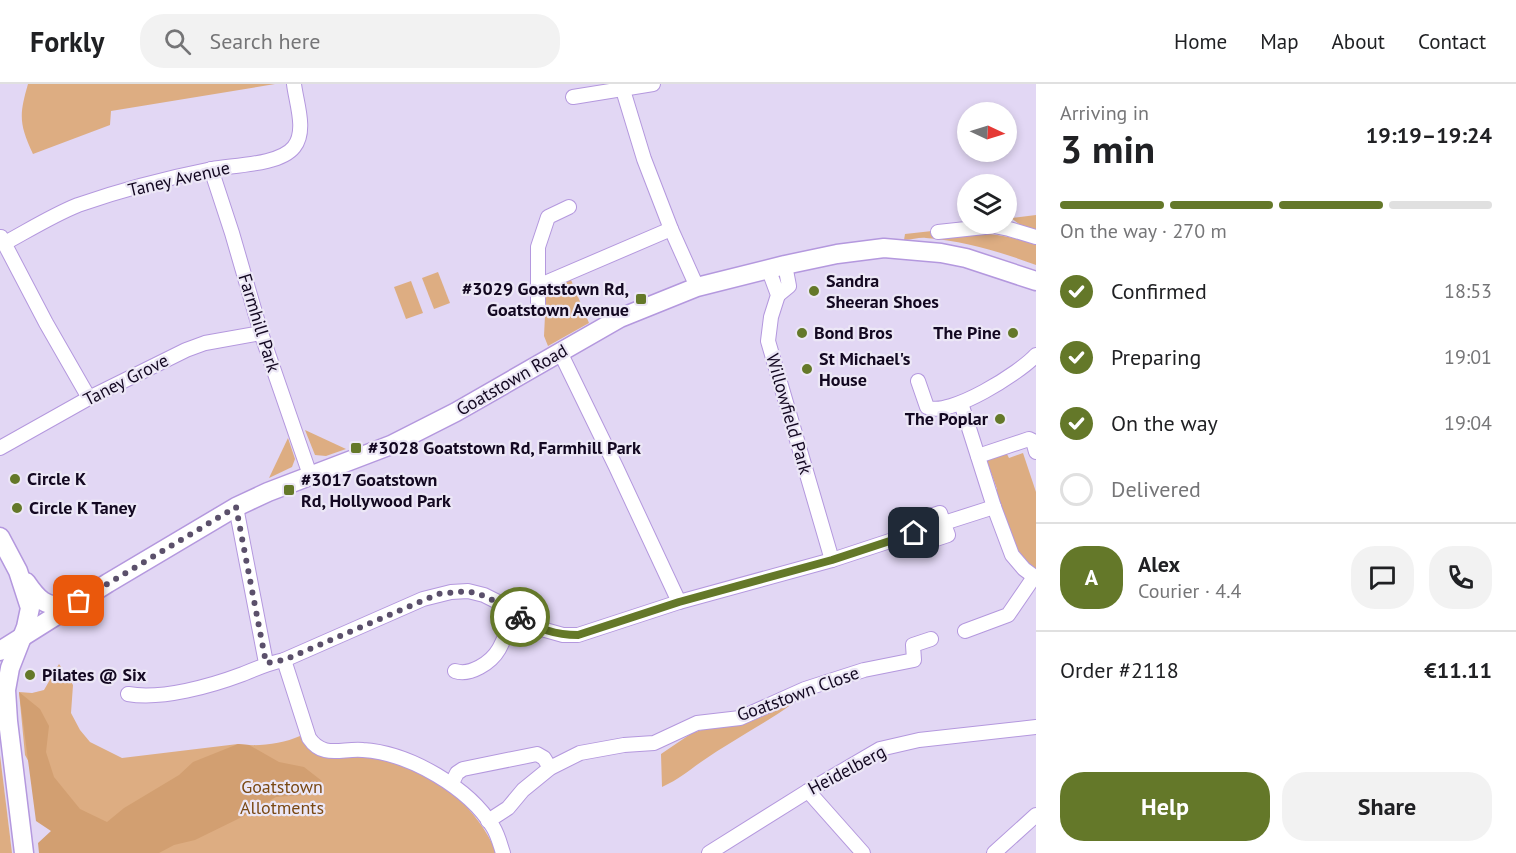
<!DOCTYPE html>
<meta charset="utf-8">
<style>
:root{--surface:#fff;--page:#f2f2f2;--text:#202124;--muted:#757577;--line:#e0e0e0;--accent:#647829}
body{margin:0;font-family:"PT Sans",sans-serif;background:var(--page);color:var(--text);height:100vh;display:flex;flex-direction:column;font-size:22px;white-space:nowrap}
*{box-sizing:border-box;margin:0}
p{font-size:20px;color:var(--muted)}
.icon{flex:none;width:33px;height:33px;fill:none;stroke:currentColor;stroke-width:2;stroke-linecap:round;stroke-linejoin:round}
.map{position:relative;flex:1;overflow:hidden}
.panel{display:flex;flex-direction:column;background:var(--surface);width:480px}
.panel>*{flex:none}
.needle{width:39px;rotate:94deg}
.tools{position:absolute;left:957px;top:18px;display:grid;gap:12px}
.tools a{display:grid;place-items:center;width:60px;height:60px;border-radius:50%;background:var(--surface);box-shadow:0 3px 9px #0003;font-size:30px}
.pin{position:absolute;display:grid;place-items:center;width:51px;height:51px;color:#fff;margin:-26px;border-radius:12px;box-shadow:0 3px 9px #0006}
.courier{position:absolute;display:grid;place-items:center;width:60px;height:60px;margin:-30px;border:4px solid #647829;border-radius:50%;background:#fff;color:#222;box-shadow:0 2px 8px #0007}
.headline em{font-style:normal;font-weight:700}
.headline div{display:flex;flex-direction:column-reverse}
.headline{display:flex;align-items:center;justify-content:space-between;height:102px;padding:0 24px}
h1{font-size:39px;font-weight:700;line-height:45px}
.bar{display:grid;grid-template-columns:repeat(4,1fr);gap:9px 6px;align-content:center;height:72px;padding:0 24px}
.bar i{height:8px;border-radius:4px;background:var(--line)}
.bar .current{background:var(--accent)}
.bar p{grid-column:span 4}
.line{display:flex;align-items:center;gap:15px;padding:0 24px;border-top:2px solid var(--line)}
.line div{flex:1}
.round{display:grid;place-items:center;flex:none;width:63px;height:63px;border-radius:24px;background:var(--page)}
ol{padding:0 24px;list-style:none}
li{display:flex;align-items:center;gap:18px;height:66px}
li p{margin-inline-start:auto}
li .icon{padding:6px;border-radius:50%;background:var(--accent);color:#fff;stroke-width:4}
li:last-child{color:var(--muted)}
li i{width:33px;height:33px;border:3px solid var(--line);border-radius:50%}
.cta{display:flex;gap:12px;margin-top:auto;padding:12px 24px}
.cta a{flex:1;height:69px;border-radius:24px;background:var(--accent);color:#fff;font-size:24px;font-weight:700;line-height:69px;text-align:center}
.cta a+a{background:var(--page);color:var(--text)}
header{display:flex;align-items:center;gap:36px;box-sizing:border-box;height:84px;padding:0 30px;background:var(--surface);border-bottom:2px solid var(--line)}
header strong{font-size:28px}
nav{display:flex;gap:33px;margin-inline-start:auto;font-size:21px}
.search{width:420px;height:54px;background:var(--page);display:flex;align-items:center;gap:15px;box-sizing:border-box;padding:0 21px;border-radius:24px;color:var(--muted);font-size:22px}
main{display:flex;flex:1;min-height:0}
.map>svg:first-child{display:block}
.green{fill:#ddad82}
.forest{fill:#d29f71}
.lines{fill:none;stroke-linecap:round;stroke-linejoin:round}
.minor-casing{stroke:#b498de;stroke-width:16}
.major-casing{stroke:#b498de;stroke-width:21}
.minor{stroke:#fff;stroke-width:14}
.major{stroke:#fff;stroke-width:18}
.done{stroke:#5b506b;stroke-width:6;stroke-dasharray:0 10.8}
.route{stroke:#647829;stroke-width:8}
.poi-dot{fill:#647829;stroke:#ece7f6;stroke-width:2}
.labels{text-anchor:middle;stroke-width:4.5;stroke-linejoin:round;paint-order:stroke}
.street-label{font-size:18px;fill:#130821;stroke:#ece7f6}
.poi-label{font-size:18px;font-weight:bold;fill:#130821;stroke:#ece7f6;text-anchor:start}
.park-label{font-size:18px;fill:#7a4914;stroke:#ece7f6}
</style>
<header>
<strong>Forkly</strong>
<div class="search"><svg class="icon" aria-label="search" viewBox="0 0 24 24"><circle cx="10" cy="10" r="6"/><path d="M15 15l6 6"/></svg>Search here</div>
<nav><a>Home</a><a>Map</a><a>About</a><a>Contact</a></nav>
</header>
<main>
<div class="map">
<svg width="1036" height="769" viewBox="0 0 1036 769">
<rect width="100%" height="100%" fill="#e2d7f4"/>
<!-- green -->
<g class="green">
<path d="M28 0H275L111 27 110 41 33 70C19 40 19 31 28 0Z"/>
<polygon points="1036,131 1036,147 1023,143 1011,134"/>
<path d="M932 147C970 147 1000 149 1036 160V181C1001 168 964 157 926 154 919 153 913 156 904 156L905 150Z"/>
<polygon points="438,188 450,219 434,225 422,194"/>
<polygon points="571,196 589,239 548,262 544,252 546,211 542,208 545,203"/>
<polygon points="411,197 423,229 406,235 394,203"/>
<polygon points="305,346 346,365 326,372 315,371"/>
<polygon points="288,354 295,375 292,383 269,394"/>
<path d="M1006 368 1009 374 1023 369 1036 408V487C1011 467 1005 435 994 406L997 405 989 383 986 384 987 375Z"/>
<path d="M59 580 73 601 71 629 80 646 90 658 122 674 238 660C257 663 282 660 300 652 320 683 339 669 369 673 428 681 473 716 497 769H109L56 727 25 671 19 608 32 609 44 606Z"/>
<path d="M792 620C763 641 731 657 701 678 687 688 679 695 662 703L661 670 692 649 705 645 742 641Z"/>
<polygon points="0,671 12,769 0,769"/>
</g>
<!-- forest -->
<polygon class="forest" points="19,608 40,625 49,642 46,668 54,693 80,725 107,738 124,724 179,691 193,678 238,660 249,661 279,678 304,683 322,697 303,711 276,713 244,732 195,756 174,761 159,769 39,769 38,759 51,747 36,737"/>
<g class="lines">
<defs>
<g id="minor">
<polyline points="623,6 644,75 671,145 697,203"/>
<polyline points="573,13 653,0"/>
<polyline points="211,85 232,149 261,249 310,391"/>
<polyline points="938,148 994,142 1009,145 1036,153"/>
<polyline points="1,153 46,239 89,314"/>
<path d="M5 159C29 146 53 131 78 121 121 106 167 94 212 85 234 81 280 81 294 63 307 47 296 18 294 0"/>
<polyline points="768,184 778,211 771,233 768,257 832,476"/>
<polyline points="538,202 671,145"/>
<polyline points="778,211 789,202 785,181"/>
<polyline points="538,225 538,163 548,133 569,123"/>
<polyline points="560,268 616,383 679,518"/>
<path d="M918 297 927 323C949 334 1021 288 1036 271"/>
<polyline points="961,319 994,423 1012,471 1024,485 1036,494"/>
<polyline points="0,364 89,314 186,266 205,259 261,249"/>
<polyline points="978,372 1029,355 1033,357 1036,368"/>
<polyline points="236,423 266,579"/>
<polyline points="921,435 940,429 948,451 927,458"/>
<polyline points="944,439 994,423"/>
<polyline points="965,547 1008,531 1034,493"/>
<path d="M284 576 309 654C323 675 342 664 363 666 410 669 469 704 493 743 498 751 500 760 503 769"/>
<path d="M455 587C470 592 491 579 499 565 505 554 509 542 516 530"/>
<path d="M128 610C162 616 211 602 243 590 257 584 269 579 284 576L423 515 451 508 468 507 484 511 502 520 538 544 563 551H578L679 518 832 476 914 449"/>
<polyline points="452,699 457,689 463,685 537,670 544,674 550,684"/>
<polyline points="808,707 863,769"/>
<polyline points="488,737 508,724 523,706 550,684 580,669 624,661 654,659 697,639 740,634 805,605 864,586 914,576 913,561 931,555"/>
<polyline points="709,769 808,707 880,665 919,656 1036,643"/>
<polyline points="994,769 1036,731"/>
</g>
<g id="major">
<polyline points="0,453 18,487 30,524 26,543 10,584 6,606 8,637 24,769"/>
<path d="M26 498C39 517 44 521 67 524"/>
<polyline points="0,567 108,499 236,423 268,408 391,361 456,328 620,234 697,203 785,181 837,170 884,164 941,169 966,174 1036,197"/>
</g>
</defs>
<!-- minor casing -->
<use href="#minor" class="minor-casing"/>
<!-- major casing -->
<use href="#major" class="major-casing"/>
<!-- minor -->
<use href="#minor" class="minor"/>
<!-- major -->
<use href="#major" class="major"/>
</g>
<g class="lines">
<!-- done -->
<polyline class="done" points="79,517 236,423 266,579 284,576 438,510 468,507 484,512 501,520 520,533"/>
<!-- route -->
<path class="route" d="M520 533C539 545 555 551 578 551L679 518 832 476 914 449"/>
</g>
<!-- markers -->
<g class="poi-dot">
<circle cx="814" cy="207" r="6"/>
<rect x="635" y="209" width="12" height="12" rx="3"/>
<circle cx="802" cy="249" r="6"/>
<circle cx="1013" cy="249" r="6"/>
<circle cx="807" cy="285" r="6"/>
<circle cx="1000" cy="335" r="6"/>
<rect x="350" y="358" width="12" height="12" rx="3"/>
<circle cx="15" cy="395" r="6"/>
<rect x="283" y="400" width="12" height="12" rx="3"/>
<circle cx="17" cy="424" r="6"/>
<circle cx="30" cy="591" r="6"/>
</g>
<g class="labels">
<!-- street labels -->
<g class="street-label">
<text transform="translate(179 95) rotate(-13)" y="6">Taney Avenue</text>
<text transform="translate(259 239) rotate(73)" y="6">Farmhill Park</text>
<text transform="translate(126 296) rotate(-27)" y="6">Taney Grove</text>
<text transform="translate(512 296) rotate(-30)" y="6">Goatstown Road</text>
<text transform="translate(789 330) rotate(74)" y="6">Willowfield Park</text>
<text transform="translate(798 610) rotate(-20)" y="6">Goatstown Close</text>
<text transform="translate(847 686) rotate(-28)" y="6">Heidelberg</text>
</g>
<!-- poi labels -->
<g class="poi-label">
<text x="826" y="203">Sandra<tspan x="826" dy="21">Sheeran Shoes</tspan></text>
<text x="629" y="211" text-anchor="end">#3029 Goatstown Rd,<tspan x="629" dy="21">Goatstown Avenue</tspan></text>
<text x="814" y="255">Bond Bros</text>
<text x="1001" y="255" text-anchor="end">The Pine</text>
<text x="819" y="281">St Michael's<tspan x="819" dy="21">House</tspan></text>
<text x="988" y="341" text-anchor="end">The Poplar</text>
<text x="368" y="370">#3028 Goatstown Rd, Farmhill Park</text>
<text x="27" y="401">Circle K</text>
<text x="301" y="402">#3017 Goatstown<tspan x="301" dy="21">Rd, Hollywood Park</tspan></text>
<text x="29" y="430">Circle K Taney</text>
<text x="42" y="597">Pilates @ Six</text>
</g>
<!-- park labels -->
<g class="park-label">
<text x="282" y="709">Goatstown<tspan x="282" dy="21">Allotments</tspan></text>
</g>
</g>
</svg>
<div class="tools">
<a><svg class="needle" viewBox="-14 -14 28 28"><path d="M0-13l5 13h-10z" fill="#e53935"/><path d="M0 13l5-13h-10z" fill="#757577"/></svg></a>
<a><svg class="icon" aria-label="layers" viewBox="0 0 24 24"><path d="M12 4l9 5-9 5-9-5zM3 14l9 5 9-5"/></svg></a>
</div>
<div class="pin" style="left:79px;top:517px;background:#ea580c"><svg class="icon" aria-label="bag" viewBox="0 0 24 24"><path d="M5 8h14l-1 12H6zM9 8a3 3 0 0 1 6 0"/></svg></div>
<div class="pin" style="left:914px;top:449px;background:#1f2937"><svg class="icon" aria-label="home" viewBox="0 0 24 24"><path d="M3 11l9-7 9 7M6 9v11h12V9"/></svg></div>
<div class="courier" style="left:520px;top:533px"><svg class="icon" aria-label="bike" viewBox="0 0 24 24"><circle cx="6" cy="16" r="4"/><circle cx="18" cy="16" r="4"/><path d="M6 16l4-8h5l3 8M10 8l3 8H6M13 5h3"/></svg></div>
</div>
<section class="panel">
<div class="headline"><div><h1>3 min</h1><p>Arriving in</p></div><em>19:19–19:24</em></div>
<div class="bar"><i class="current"></i><i class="current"></i><i class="current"></i><i></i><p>On the way · 270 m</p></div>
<ol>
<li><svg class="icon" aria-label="check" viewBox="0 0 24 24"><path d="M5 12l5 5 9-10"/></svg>Confirmed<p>18:53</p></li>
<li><svg class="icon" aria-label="check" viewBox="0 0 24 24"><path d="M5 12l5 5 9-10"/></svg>Preparing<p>19:01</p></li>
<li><svg class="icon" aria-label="check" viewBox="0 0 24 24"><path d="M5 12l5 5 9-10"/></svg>On the way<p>19:04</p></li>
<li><i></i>Delivered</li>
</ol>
<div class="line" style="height:108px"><b class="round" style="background:var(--accent);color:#fff">A</b><div><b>Alex</b><p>Courier · 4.4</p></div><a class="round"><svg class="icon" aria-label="chat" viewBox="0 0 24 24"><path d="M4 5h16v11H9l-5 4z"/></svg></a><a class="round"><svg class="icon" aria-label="phone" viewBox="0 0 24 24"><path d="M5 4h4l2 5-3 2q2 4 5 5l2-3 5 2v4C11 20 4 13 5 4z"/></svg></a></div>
<div class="line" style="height:78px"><div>Order #2118</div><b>€11.11</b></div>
<div class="cta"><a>Help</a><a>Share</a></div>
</section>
</main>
